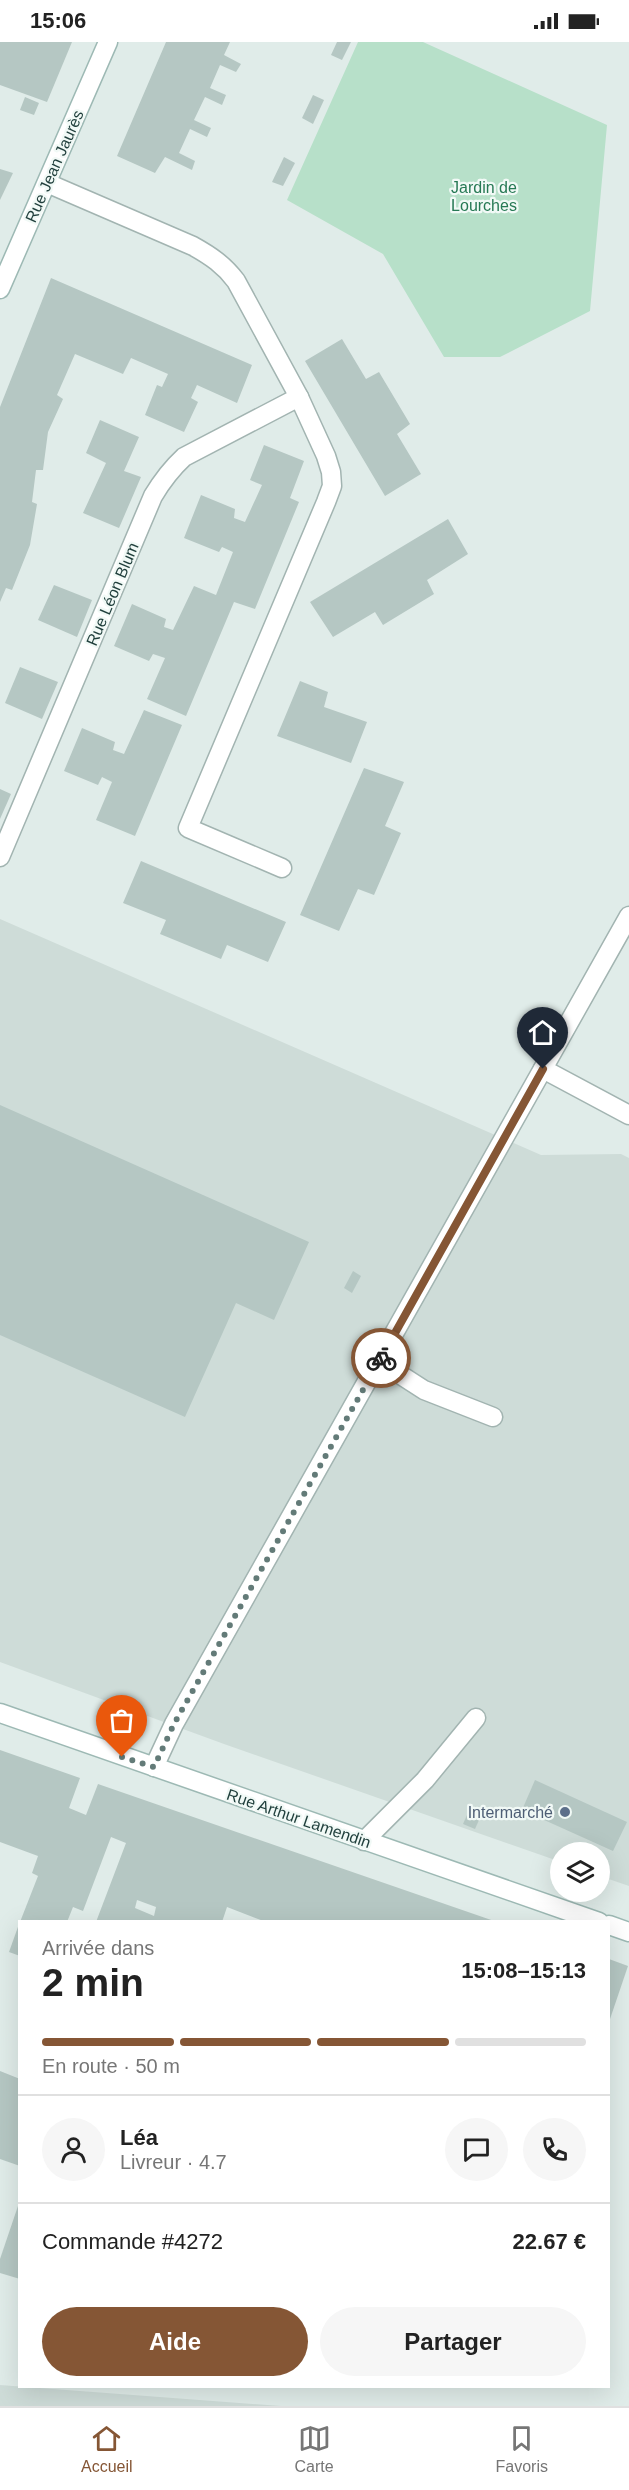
<!DOCTYPE html>
<html lang="fr">
<meta charset="utf-8">
<style>
:root{--surface:#fff;--page:#f6f6f6;--text:#222;--muted:#767676;--line:#e0e0e0;--accent:#855635}
body{margin:0;font-family:Helvetica,sans-serif;background:var(--page);color:var(--text);height:100vh;display:flex;flex-direction:column;font-size:22px;white-space:nowrap}
*{box-sizing:border-box;margin:0}
p{font-size:20px;color:var(--muted)}
.icon{flex:none;width:33px;height:33px;fill:none;stroke:currentColor;stroke-width:2;stroke-linecap:round;stroke-linejoin:round}
.map{position:relative;flex:1;overflow:hidden}
.sheet{position:absolute;left:18px;top:1878px;width:592px;height:468px;display:flex;flex-direction:column;background:var(--surface);border-radius:0px;box-shadow:0 6px 24px #0002}
.sheet>*{flex:none}
.fabs{position:absolute;left:550px;top:1800px;display:grid;gap:12px}
.fabs a{display:grid;place-items:center;width:60px;height:60px;border-radius:50%;background:var(--surface);box-shadow:0 6px 24px #0002;font-size:30px}
.pin{position:absolute;display:grid;place-items:center;width:51px;height:51px;color:#fff;margin:-62px -26px;border-radius:50% 50% 50% 0;rotate:-45deg;box-shadow:0 0 6px #0007}
.pin .icon{rotate:45deg}
.courier{position:absolute;display:grid;place-items:center;width:60px;height:60px;margin:-30px;border:4px solid #855635;border-radius:50%;background:#fff;color:#222;box-shadow:0 2px 8px #0007}
.headline em{font-style:normal;font-weight:600}
.headline div{display:flex;flex-direction:column-reverse}
.headline{display:flex;align-items:center;justify-content:space-between;height:102px;padding:0 24px}
h1{font-size:39px;font-weight:600;line-height:45px}
.bar{display:grid;grid-template-columns:repeat(4,1fr);gap:9px 6px;align-content:center;height:72px;padding:0 24px}
.bar i{height:8px;border-radius:4px;background:var(--line)}
.bar .on{background:var(--accent)}
.bar p{grid-column:span 4}
.line{display:flex;align-items:center;gap:15px;padding:0 24px;border-top:2px solid var(--line)}
.line div{flex:1}
.round{display:grid;place-items:center;flex:none;width:63px;height:63px;border-radius:32px;background:var(--page)}
.primary-button{display:flex;gap:12px;margin-top:auto;padding:12px 24px}
.primary-button a{flex:1;height:69px;border-radius:36px;background:var(--accent);color:#fff;font-size:24px;font-weight:600;line-height:69px;text-align:center}
.primary-button a+a{background:var(--page);color:var(--text)}
.status{display:flex;justify-content:space-between;align-items:center;height:42px;padding:0 30px;background:var(--surface);direction:ltr}
.status svg{height:16px;fill:currentColor}
.menu{display:flex;justify-content:space-around;align-items:center;height:84px;border-top:2px solid var(--line);background:var(--surface);font-size:16px;color:var(--muted)}
.menu a{display:grid;justify-items:center;gap:3px}
.menu .on{color:var(--accent)}
.map>svg:first-child{display:block}
.built{fill:#cedcd8}
.green{fill:#b7e0c9}
.building{fill:#b5c7c3;fill-rule:evenodd}
.lines{fill:none;stroke-linecap:round;stroke-linejoin:round}
.lane-casing{stroke:#a2b4b1;stroke-width:21}
.street-casing{stroke:#a2b4b1;stroke-width:21}
.secondary-casing{stroke:#9db9b4;stroke-width:21}
.lane{stroke:#fff;stroke-width:18}
.street{stroke:#fff;stroke-width:18}
.secondary{stroke:#fff;stroke-width:18}
.done{stroke:#637b78;stroke-width:6;stroke-dasharray:0 10.8}
.route{stroke:#855635;stroke-width:8}
.service-dot{fill:#5c6f8a;stroke:#f1f9f6;stroke-width:2}
.labels{text-anchor:middle;stroke-width:4.5;stroke-linejoin:round;paint-order:stroke}
.street-label{font-size:16px;fill:#1f3e3b;stroke:#f1f9f6}
.park-label{font-size:16px;fill:#267954;stroke:#f1f9f6}
.service-label{font-size:16px;fill:#4e5e75;stroke:#f1f9f6;text-anchor:end}
</style>
<div class="status"><b>15:06</b><svg viewBox="0 0 49 12"><path d="M0 12V9h3v3zM5 12V6h3v6zM10 12V3h3v9zM15 12V0h3v12zM26 1h20v11H26zM47 4h2v5h-2z"/></svg></div>
<div class="map">
<svg width="629" height="2364" viewBox="0 0 629 2364">
<rect width="100%" height="100%" fill="#e0ece9"/>
<!-- built -->
<g class="built">
<polygon points="0,877 541,1113 621,1112 629,1116 629,1844 600,1834 600,1810 561,1810 561,1820 224,1702 0,1620"/>
<polygon points="0,2343 281,2364 0,2364"/>
</g>
<!-- green -->
<polygon class="green" points="358,0 423,0 607,83 590,269 500,315 444,315 383,212 287,158"/>
<!-- building -->
<g class="building">
<polygon points="0,0 72,0 47,60 0,43"/>
<polygon points="166,0 230,0 224,13 241,22 236,30 220,23 210,46 226,53 222,63 205,55 194,78 211,86 207,95 190,87 179,111 195,119 192,128 165,115 155,131 117,114"/>
<polygon points="337,0 351,0 342,18 331,13"/>
<polygon points="313,53 324,58 313,82 302,76"/>
<polygon points="25,55 39,61 34,73 20,68"/>
<polygon points="284,115 295,121 283,144 272,140"/>
<polygon points="0,127 13,131 0,158"/>
<polygon points="51,236 252,323 237,361 197,343 191,356 198,360 184,390 145,373 157,343 162,345 168,332 131,316 123,332 75,312 57,353 63,357 48,390 43,428 36,428 32,460 37,462 30,503 12,548 6,546 0,560 0,365"/>
<polygon points="342,297 366,337 379,330 410,382 397,392 421,432 385,454 305,319"/>
<polygon points="100,378 139,395 124,429 141,435 119,486 83,471 106,421 86,411"/>
<polygon points="264,403 304,419 290,456 299,460 255,567 234,560 186,674 147,657 165,616 153,612 149,619 114,604 132,562 166,577 164,585 173,588 194,544 216,553 233,510 222,505 219,510 184,496 201,453 235,467 234,476 245,480 262,443 250,438"/>
<polygon points="448,477 468,512 427,538 434,552 383,583 375,570 333,595 310,560"/>
<polygon points="54,543 92,558 77,595 38,578"/>
<polygon points="20,625 58,640 42,677 5,661"/>
<polygon points="300,639 328,650 324,665 367,680 351,721 277,694"/>
<polygon points="144,668 182,683 135,794 96,778 112,740 102,735 98,743 64,729 82,686 115,700 113,708 124,712"/>
<polygon points="364,726 404,740 385,784 401,791 374,853 358,847 339,889 300,873"/>
<polygon points="0,747 11,752 0,777"/>
<polygon points="141,819 286,880 268,920 227,903 221,917 160,892 166,878 123,861"/>
<polygon points="0,1063 309,1200 274,1278 236,1261 185,1375 0,1293"/>
<polygon points="353,1229 361,1234 352,1251 344,1246"/>
<path d="M0 1708 80 1736 69 1766 86 1773 98 1742 497 1880H266L227 1865 222 1880H96L126 1801 111 1795 83 1869 73 1865 67 1880H20L38 1834 32 1831 38 1814 0 1800ZM137 1858 156 1865 154 1874 135 1866Z"/>
<polygon points="535,1738 627,1780 613,1809 522,1768"/>
<polygon points="467,1773 479,1778 475,1787 463,1782"/>
<polygon points="19,1882 20,1882 20,1914 9,1910"/>
<polygon points="609,1917 628,1924 609,1980"/>
<polygon points="0,2029 20,2037 20,2124 0,2117"/>
<polygon points="19,2161 20,2162 20,2237 0,2231 0,2217"/>
</g>
<g class="lines">
<defs>
<g id="lane">
<polyline points="379,1319 424,1348 493,1375"/>
<polyline points="364,1799 425,1738 476,1676"/>
</g>
<g id="street">
<path d="M47 141 193 204C211 214 224 223 236 239L299 355 326 414 331 430 332 444 326 460 188 786 282 826"/>
<path d="M0 815 153 454C162 439 171 427 184 415L299 355"/>
<polyline points="543,1027 629,1073"/>
<polyline points="154,1725 174,1682 629,874"/>
</g>
<g id="secondary">
<polyline points="0,247 108,0"/>
<polyline points="0,1671 599,1880"/>
<polyline points="609,1883 629,1890"/>
</g>
</defs>
<!-- lane casing -->
<use href="#lane" class="lane-casing"/>
<!-- street casing -->
<use href="#street" class="street-casing"/>
<!-- secondary casing -->
<use href="#secondary" class="secondary-casing"/>
<!-- lane -->
<use href="#lane" class="lane"/>
<!-- street -->
<use href="#street" class="street"/>
<!-- secondary -->
<use href="#secondary" class="secondary"/>
</g>
<g class="lines">
<!-- done -->
<polyline class="done" points="122,1715 154,1725 174,1682 381,1316"/>
<!-- route -->
<polyline class="route" points="381,1316 543,1027"/>
</g>
<!-- markers -->
<circle class="service-dot" cx="565" cy="1770" r="6"/>
<g class="labels">
<!-- street labels -->
<g class="street-label">
<text transform="translate(54 124) rotate(-66)" y="6">Rue Jean Jaurès</text>
<text transform="translate(112 552) rotate(-67)" y="6">Rue Léon Blum</text>
<text transform="translate(299 1776) rotate(19)" y="6">Rue Arthur Lamendin</text>
</g>
<!-- park labels -->
<g class="park-label">
<text x="484" y="151">Jardin de<tspan x="484" dy="18">Lourches</tspan></text>
</g>
<!-- service labels -->
<g class="service-label">
<text x="553" y="1776">Intermarché</text>
</g>
</g>
</svg>
<div class="fabs">
<a><svg class="icon" aria-label="layers" viewBox="0 0 24 24"><path d="M12 4l9 5-9 5-9-5zM3 14l9 5 9-5"/></svg></a>
</div>
<div class="pin" style="left:122px;top:1715px;background:#ea580c"><svg class="icon" aria-label="bag" viewBox="0 0 24 24"><path d="M5 8h14l-1 12H6zM9 8a3 3 0 0 1 6 0"/></svg></div>
<div class="pin" style="left:543px;top:1027px;background:#1f2937"><svg class="icon" aria-label="home" viewBox="0 0 24 24"><path d="M3 11l9-7 9 7M6 9v11h12V9"/></svg></div>
<div class="courier" style="left:381px;top:1316px"><svg class="icon" aria-label="bike" viewBox="0 0 24 24"><circle cx="6" cy="16" r="4"/><circle cx="18" cy="16" r="4"/><path d="M6 16l4-8h5l3 8M10 8l3 8H6M13 5h3"/></svg></div>
<section class="sheet">
<div class="headline"><div><h1>2 min</h1><p>Arrivée dans</p></div><em>15:08–15:13</em></div>
<div class="bar"><i class="on"></i><i class="on"></i><i class="on"></i><i></i><p>En route · 50 m</p></div>
<div class="line" style="height:108px"><a class="round"><svg class="icon" aria-label="person" viewBox="0 0 24 24"><circle cx="12" cy="8" r="4"/><path d="M4 21q1-7 8-7t8 7"/></svg></a><div><b>Léa</b><p>Livreur · 4.7</p></div><a class="round"><svg class="icon" aria-label="chat" viewBox="0 0 24 24"><path d="M4 5h16v11H9l-5 4z"/></svg></a><a class="round"><svg class="icon" aria-label="phone" viewBox="0 0 24 24"><path d="M5 4h4l2 5-3 2q2 4 5 5l2-3 5 2v4C11 20 4 13 5 4z"/></svg></a></div>
<div class="line" style="height:78px"><div>Commande #4272</div><b>22.67 €</b></div>
<div class="primary-button"><a>Aide</a><a>Partager</a></div>
</section>
</div>
<nav class="menu">
<a class="on"><svg class="icon" aria-label="home" viewBox="0 0 24 24"><path d="M3 11l9-7 9 7M6 9v11h12V9"/></svg>Accueil</a>
<a><svg class="icon" aria-label="map" viewBox="0 0 24 24"><path d="M3 6l6-2 6 2 6-2v14l-6 2-6-2-6 2zM9 4v14M15 6v14"/></svg>Carte</a>
<a><svg class="icon" aria-label="saved" viewBox="0 0 24 24"><path d="M7 4h10v16l-5-4-5 4z"/></svg>Favoris</a>
</nav>
